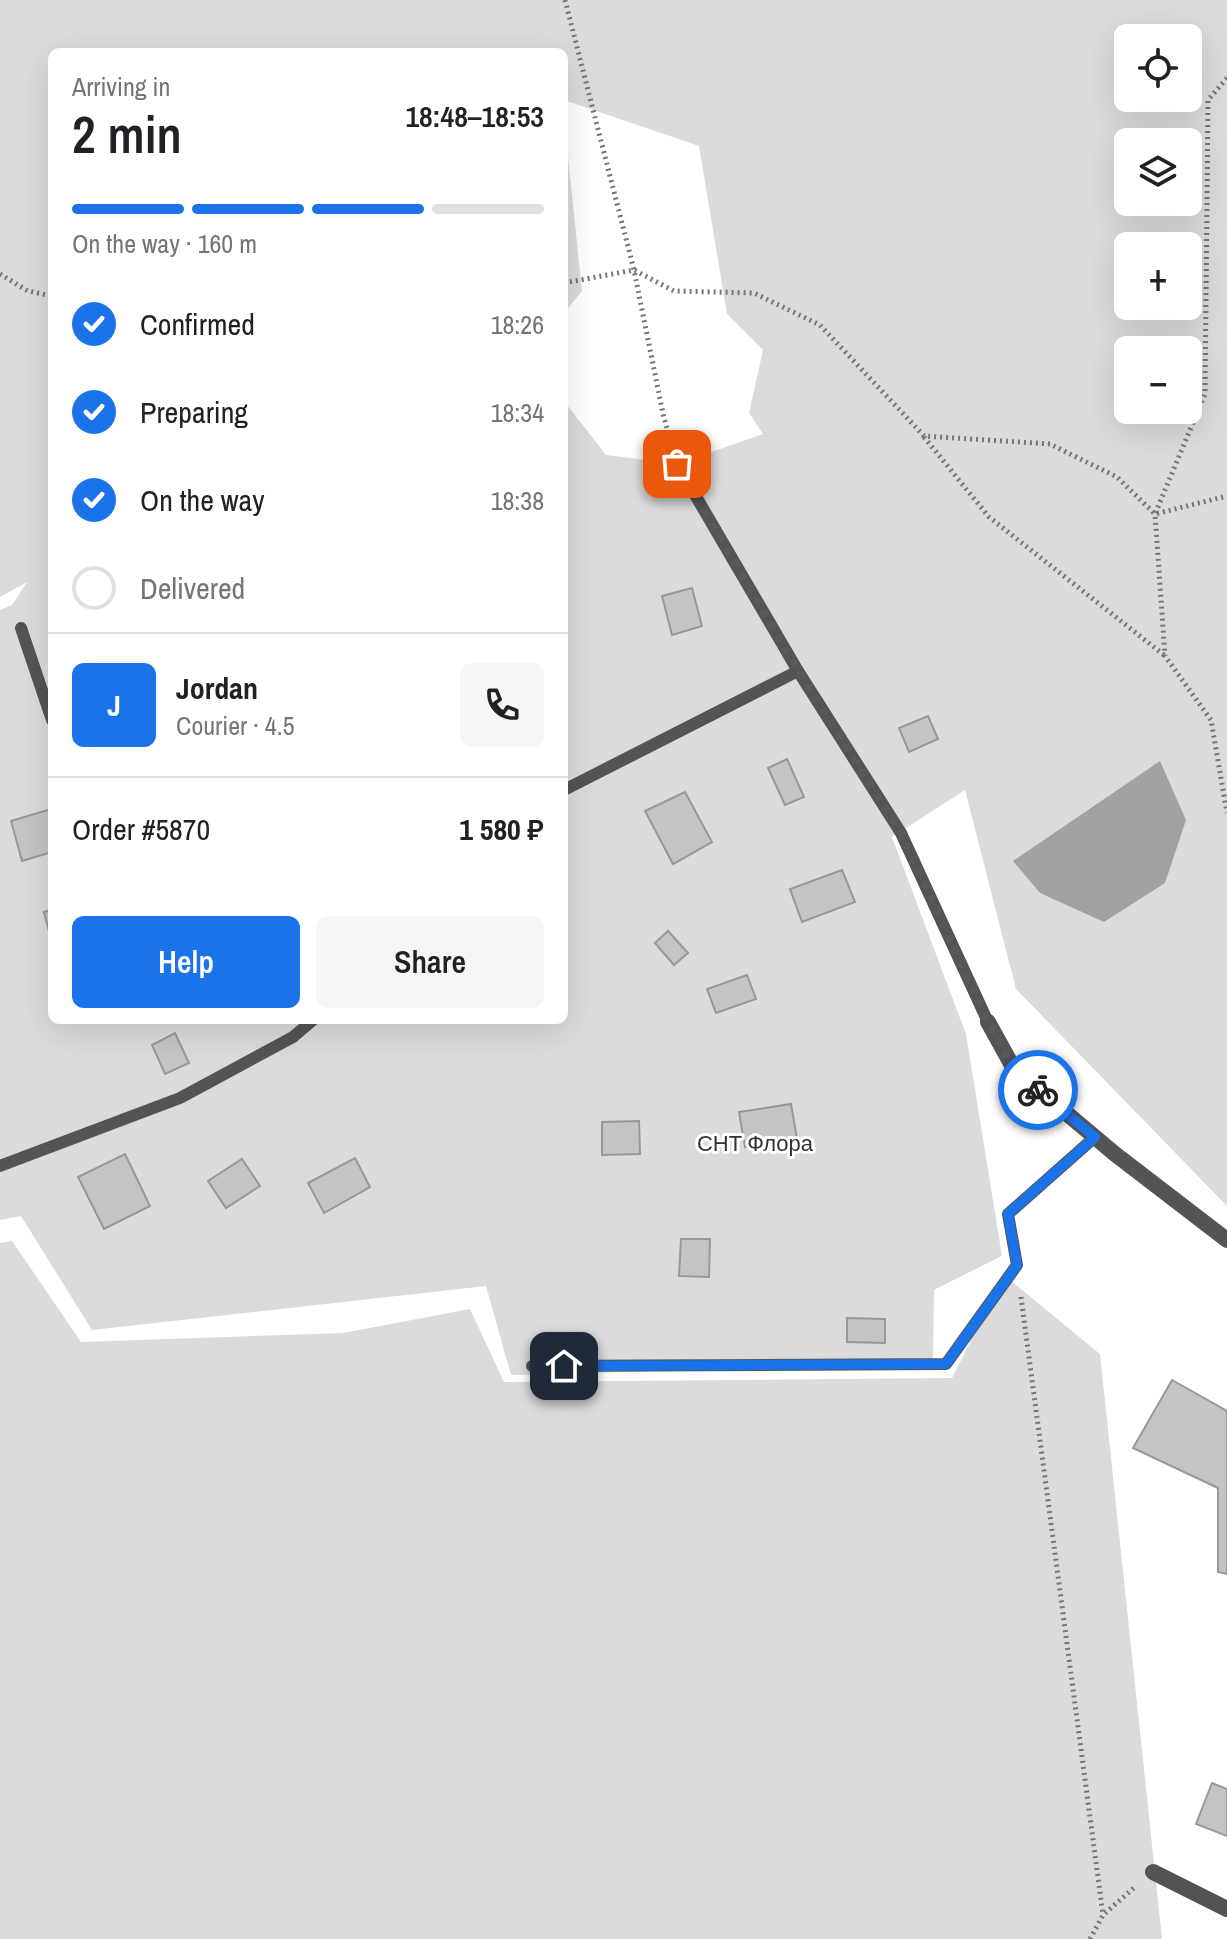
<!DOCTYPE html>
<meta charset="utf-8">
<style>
:root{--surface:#fff;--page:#f6f6f6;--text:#202124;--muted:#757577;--line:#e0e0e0;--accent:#1a73e8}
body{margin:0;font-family:"Archivo Narrow",sans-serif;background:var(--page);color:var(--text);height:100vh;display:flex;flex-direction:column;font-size:30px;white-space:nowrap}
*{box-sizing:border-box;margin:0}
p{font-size:26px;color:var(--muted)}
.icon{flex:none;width:44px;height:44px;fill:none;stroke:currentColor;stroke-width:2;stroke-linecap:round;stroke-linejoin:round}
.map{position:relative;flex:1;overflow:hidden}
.panel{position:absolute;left:48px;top:48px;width:520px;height:976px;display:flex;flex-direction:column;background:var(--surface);border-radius:12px;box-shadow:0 8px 32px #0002}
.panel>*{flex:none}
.buttons{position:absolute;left:1114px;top:24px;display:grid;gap:16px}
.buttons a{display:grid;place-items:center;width:88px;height:88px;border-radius:12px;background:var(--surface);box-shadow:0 8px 32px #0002;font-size:40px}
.pin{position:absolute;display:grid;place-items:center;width:68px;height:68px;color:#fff;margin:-34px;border-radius:16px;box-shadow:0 4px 12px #0006}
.courier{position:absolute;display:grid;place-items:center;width:80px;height:80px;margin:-40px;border:6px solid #1a73e8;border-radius:50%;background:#fff;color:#222;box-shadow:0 2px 10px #0007}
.headline em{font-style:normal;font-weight:600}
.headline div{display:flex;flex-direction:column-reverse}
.headline{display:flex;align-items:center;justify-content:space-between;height:136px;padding:0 24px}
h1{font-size:52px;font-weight:600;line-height:60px}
.bar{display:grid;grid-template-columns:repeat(4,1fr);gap:12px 8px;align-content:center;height:96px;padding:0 24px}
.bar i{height:10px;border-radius:6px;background:var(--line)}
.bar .current{background:var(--accent)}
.bar p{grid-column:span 4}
.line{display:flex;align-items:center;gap:20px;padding:0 24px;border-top:2px solid var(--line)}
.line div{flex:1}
.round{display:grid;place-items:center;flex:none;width:84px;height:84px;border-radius:12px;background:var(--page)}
ol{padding:0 24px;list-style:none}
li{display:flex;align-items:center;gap:24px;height:88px}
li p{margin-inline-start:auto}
li .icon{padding:8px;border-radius:50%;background:var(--accent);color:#fff;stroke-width:4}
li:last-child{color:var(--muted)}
li i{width:44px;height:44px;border:4px solid var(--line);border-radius:50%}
.action{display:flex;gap:16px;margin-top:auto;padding:16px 24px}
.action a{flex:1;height:92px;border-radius:12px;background:var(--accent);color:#fff;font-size:32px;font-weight:600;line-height:92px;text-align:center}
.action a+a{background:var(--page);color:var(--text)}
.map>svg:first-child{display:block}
.green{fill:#dbdbdb;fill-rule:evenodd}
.water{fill:#a2a2a2}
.building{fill:#c4c4c4;stroke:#989898;stroke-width:2}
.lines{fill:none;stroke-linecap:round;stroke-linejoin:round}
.path{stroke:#767676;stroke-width:5;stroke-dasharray:2 4;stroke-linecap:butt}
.lane{stroke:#545454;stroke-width:12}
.street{stroke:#545454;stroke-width:16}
.done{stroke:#595959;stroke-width:8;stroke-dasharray:0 14.4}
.route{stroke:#1a73e8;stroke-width:10}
.labels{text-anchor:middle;stroke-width:6;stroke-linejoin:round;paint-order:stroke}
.park-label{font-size:22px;fill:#323232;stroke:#fff}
</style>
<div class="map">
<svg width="1227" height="1939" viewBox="0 0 1227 1939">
<rect width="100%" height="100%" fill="#fff"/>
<!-- green -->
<g class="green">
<path d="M0 0H1227V1206L1016 989 965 790 892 837 966 1034 1002 1256 934 1290 933 1364 511 1375 486 1286 92 1330 21 1216 0 1220V610L12 605 27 582 0 597ZM1128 38H1188V98H1128ZM52 52H564V100L699 146 727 314 763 350 749 413 763 434 677 464 606 455 564 401V1020H52ZM1128 142H1188V202H1128ZM1128 246H1188V306H1128ZM1128 350H1188V410H1128Z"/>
<polygon points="564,118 582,291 564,313"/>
<polygon points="12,1241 81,1342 343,1333 470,1309 504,1382 952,1378 1004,1275 1100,1354 1162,1939 0,1939 0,1243"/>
</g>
<!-- water -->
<polygon class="water" points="1160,761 1186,820 1165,883 1104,922 1040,893 1013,861"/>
<!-- building -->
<g class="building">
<polygon points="692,588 702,626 672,635 662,596"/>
<polygon points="928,716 938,739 909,752 899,728"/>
<polygon points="787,759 804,797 785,805 768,768"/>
<polygon points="685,792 712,842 673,864 645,811"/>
<polygon points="51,809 52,852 22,861 11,821"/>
<polygon points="842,870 855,902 802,922 790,889"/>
<polygon points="52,910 52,943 44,912"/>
<polygon points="668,931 688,953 674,965 655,943"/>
<polygon points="747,975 756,999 716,1013 707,989"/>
<polygon points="175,1033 189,1063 165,1074 152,1045"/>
<polygon points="791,1104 797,1139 745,1147 739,1112"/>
<polygon points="639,1121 640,1154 602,1155 602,1122"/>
<polygon points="125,1154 150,1206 104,1229 78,1177"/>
<polygon points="355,1158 370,1187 324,1213 308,1183"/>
<polygon points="242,1159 260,1186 226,1208 208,1181"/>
<polygon points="681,1239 710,1239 709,1277 679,1276"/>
<polygon points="847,1318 885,1319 885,1343 847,1342"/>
<polygon points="1172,1380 1227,1411 1227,1574 1218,1572 1218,1488 1133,1448"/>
<polygon points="1212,1783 1227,1789 1227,1836 1196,1824"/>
</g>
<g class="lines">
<!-- path -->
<g class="path">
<polyline points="565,0 634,270 663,414 672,446"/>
<polyline points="1227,78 1208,100 1205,394 1155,514 1165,656 1211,720 1227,813"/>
<polyline points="0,274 28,291 52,296"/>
<polyline points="564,283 634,270 674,291 754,293 820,325 924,436 1050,444 1117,477 1155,514 1227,496"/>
<polyline points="924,437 989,517 1164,655"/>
<polyline points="1021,1297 1103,1915"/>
<polyline points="1090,1939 1103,1915 1136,1886"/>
</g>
<!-- lane -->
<g class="lane">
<polyline points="677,464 798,671 901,833 988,1022"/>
<polyline points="21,628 52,720"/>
<polyline points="564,790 798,671"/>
<polyline points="0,1166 180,1098 293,1037 313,1020"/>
<polyline points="532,1366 946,1364 1017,1265 1008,1214 1095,1137"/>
</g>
<!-- street -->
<g class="street">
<polyline points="988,1022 1014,1069 1115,1154 1227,1240"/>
<polyline points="1153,1872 1227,1909"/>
</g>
</g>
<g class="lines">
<!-- done -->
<polyline class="done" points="677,464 798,671 901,833 988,1022 1014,1069 1038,1090"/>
<!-- route -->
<polyline class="route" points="564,1366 946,1364 1017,1265 1008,1214 1095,1137 1038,1090"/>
</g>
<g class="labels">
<!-- park labels -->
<g class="park-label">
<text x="755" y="1151">СНТ Флора</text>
</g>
</g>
</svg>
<div class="buttons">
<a><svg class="icon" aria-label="locate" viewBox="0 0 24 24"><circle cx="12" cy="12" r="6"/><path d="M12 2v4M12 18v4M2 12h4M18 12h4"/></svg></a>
<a><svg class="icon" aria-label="layers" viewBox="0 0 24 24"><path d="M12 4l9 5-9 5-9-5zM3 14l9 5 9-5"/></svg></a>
<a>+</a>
<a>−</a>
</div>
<div class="pin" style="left:677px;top:464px;background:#ea580c"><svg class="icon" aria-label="bag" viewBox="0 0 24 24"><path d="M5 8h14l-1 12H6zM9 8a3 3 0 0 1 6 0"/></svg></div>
<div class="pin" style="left:564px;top:1366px;background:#1f2937"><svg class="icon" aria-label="home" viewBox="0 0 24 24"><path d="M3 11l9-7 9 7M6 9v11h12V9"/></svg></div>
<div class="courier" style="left:1038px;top:1090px"><svg class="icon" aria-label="bike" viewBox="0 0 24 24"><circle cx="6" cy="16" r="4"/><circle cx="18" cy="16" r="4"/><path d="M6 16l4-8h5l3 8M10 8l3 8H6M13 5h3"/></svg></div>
<section class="panel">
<div class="headline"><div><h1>2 min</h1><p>Arriving in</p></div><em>18:48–18:53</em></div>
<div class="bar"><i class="current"></i><i class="current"></i><i class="current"></i><i></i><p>On the way · 160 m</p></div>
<ol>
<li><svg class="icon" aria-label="check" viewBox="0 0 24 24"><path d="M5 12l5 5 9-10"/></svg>Confirmed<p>18:26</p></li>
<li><svg class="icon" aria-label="check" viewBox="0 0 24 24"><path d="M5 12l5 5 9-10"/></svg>Preparing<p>18:34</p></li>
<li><svg class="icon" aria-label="check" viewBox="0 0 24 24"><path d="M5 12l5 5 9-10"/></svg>On the way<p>18:38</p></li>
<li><i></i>Delivered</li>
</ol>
<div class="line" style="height:144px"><b class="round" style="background:var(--accent);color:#fff">J</b><div><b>Jordan</b><p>Courier · 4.5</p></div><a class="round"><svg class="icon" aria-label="phone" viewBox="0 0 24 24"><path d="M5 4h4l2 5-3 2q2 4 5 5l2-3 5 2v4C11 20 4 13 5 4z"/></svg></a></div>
<div class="line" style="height:104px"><div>Order #5870</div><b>1 580 ₽</b></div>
<div class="action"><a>Help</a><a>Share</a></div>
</section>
</div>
